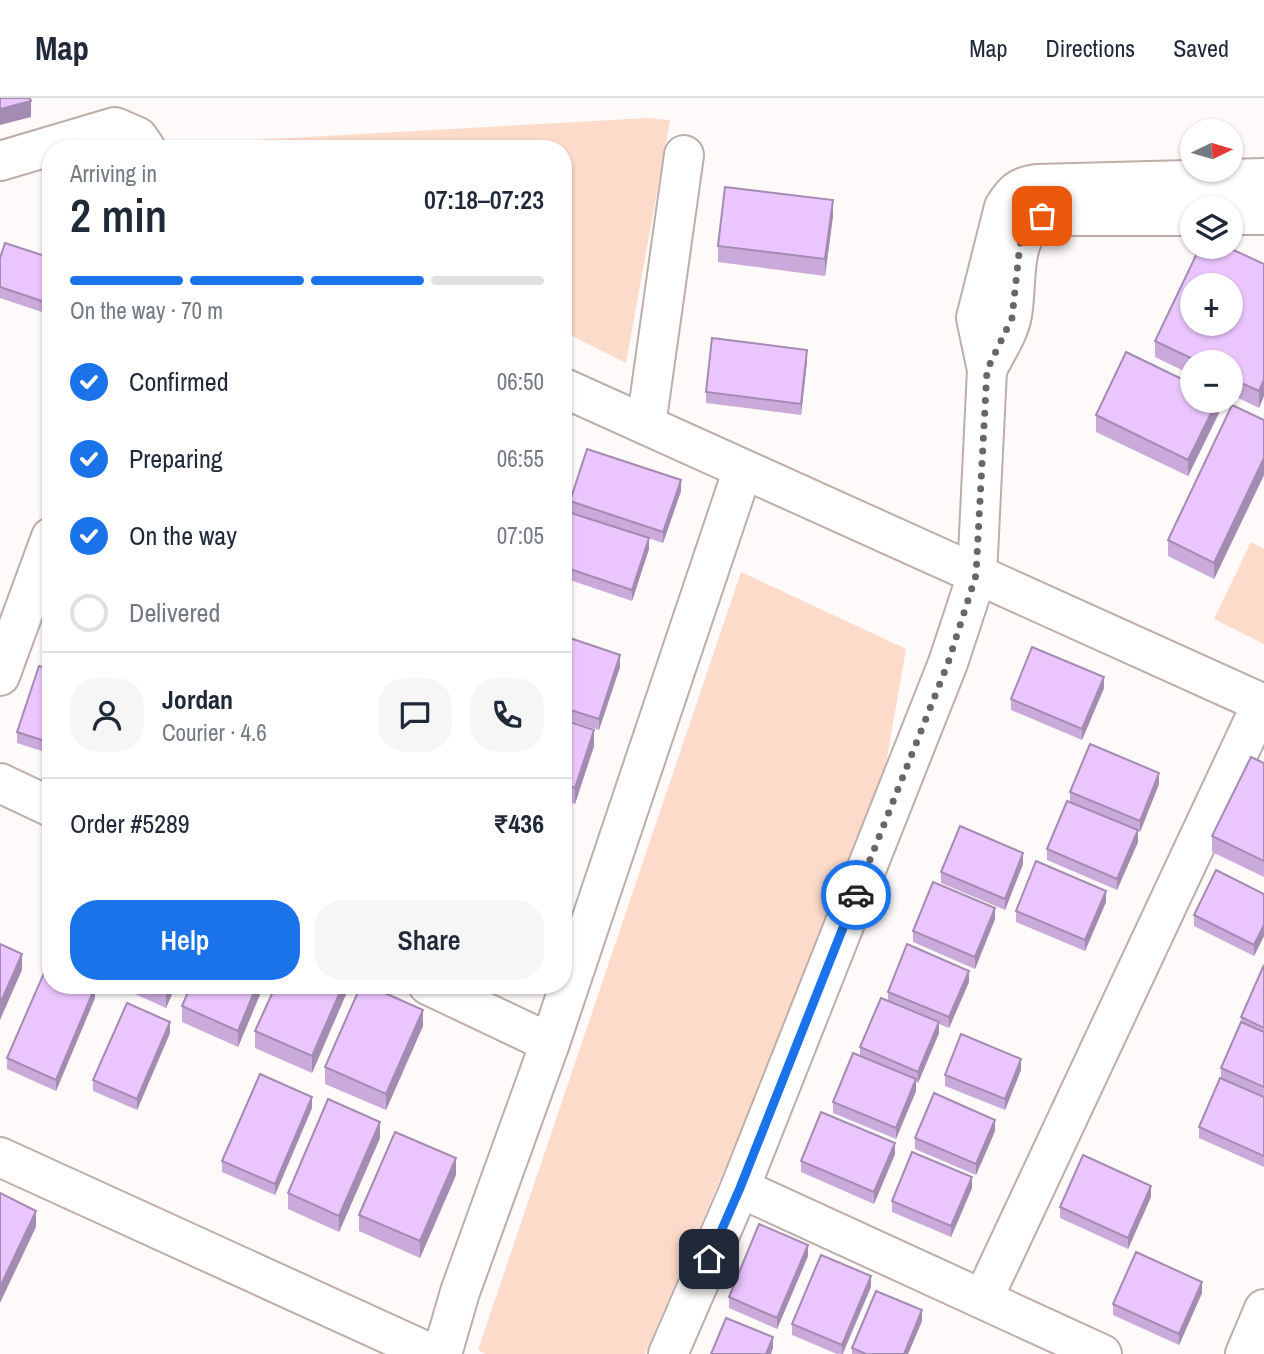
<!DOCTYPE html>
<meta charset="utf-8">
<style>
:root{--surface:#fff;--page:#f6f6f7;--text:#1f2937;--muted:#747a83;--line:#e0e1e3;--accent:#1a73e8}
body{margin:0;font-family:"Archivo Narrow",sans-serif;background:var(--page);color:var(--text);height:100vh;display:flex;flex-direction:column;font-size:26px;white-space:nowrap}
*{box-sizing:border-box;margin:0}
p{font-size:23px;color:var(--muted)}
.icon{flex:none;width:38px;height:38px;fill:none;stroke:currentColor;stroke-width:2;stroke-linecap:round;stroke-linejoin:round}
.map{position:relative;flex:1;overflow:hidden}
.drawer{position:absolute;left:42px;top:42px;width:530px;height:854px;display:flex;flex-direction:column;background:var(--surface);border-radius:28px;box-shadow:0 2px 5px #0004}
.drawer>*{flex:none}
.needle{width:46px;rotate:85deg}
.controls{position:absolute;left:1180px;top:21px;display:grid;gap:14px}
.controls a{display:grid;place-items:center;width:63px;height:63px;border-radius:50%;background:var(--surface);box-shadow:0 2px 5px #0004;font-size:35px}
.pin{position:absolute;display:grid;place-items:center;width:60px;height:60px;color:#fff;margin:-30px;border-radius:14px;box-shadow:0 4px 10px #0006}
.courier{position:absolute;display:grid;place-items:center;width:70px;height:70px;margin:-35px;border:5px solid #1a73e8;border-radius:50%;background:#fff;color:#222;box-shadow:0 2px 9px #0007}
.overview em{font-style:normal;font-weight:600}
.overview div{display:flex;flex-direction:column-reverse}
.overview{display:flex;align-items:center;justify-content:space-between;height:119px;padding:0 28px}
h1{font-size:46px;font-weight:600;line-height:52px}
.bar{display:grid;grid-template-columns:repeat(4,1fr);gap:10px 7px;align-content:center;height:84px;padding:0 28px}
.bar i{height:9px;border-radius:5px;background:var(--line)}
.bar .current{background:var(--accent)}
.bar p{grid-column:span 4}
.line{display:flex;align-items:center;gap:18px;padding:0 28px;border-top:2px solid var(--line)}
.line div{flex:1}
.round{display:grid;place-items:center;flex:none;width:74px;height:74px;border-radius:28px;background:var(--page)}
ol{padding:0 28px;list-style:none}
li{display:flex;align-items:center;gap:21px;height:77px}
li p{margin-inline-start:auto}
li .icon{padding:7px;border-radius:50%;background:var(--accent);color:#fff;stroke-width:4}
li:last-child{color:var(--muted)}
li i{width:38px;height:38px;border:4px solid var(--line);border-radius:50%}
.primary-button{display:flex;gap:14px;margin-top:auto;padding:14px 28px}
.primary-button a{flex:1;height:80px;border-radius:28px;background:var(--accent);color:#fff;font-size:28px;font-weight:600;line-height:80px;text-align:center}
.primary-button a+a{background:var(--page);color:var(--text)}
header{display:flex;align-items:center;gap:42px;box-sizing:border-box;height:98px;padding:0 35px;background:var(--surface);border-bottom:2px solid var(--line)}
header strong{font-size:33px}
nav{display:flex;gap:38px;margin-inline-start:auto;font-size:24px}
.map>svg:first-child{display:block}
.green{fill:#fddbcb}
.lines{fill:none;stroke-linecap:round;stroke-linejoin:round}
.minor-casing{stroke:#bdaea8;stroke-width:42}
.minor{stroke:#fff;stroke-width:38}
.wall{fill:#caaada}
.shaded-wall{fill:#a48bb2}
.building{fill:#ebc6fe;stroke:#a48bb2;stroke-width:2;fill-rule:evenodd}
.done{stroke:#6a6664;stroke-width:7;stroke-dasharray:0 12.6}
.route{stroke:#1a73e8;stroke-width:9}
</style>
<header>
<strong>Map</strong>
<nav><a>Map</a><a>Directions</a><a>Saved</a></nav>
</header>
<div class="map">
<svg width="1264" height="1256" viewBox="0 0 1264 1256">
<rect width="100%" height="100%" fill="#fdfaf9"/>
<!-- green -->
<g class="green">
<polygon points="647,20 670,22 626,265 564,234 564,51 190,49 202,45"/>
<polygon points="1251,444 1264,451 1264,546 1214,521"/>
<polygon points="741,474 906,551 877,717 645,1256 486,1256 478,1252"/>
</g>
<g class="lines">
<defs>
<g id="minor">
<polyline points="0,63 115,29 138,39 146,51"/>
<polyline points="1230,117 1264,117"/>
<path d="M987 272C995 255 1009 235 1012 217 1018 185 1009 137 1042 118H1192"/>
<polyline points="564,290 1264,606"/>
<polyline points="646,327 684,57"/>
<polyline points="0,578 51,439"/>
<polyline points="0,685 51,709"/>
<polyline points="428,887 550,945"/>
<polyline points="0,1059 432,1256"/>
<polyline points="740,1090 1102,1256"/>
<polyline points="983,1201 1262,605"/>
<polyline points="442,1256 460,1194 550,945 743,371"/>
<path d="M668 1256 740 1090 948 565 977 477 987 272 976 220 1004 109C1013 95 1019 88 1036 86L1264 80"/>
<polyline points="1245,1256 1264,1211"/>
</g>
</defs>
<!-- minor casing -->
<use href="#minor" class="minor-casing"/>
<!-- minor -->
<use href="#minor" class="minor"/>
</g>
<!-- wall -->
<g class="wall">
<polygon points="833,118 825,178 718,164 718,148"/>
<polygon points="0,160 51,160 51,217 0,200"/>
<polygon points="1264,166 1264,298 1259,310 1230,296 1230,264 1192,264 1192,277 1155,259 1155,243"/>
<polygon points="807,263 801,317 706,305 706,294"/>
<polygon points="1219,303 1219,315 1188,378 1096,334 1096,317"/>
<polygon points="1264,322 1264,377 1214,481 1168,458 1168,442"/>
<polygon points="681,393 663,445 570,414 570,403"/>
<polygon points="564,417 649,451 632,503 564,480"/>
<polygon points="564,538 620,569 599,632 564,621"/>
<polygon points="51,572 51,656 17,645 17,634"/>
<polygon points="1104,590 1082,642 1011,612 1011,601"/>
<polygon points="564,622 594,648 575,706 564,703"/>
<polygon points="1264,665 1264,779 1212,754 1212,738"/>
<polygon points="1159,686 1140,734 1138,733 1138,744 1117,792 1047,762 1047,751 1070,704 1070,694"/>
<polygon points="1023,766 1005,812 941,785 941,774"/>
<polygon points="1264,796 1264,838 1254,858 1194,828 1194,817"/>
<polygon points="1106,804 1085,853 1016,824 1016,813"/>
<polygon points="995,821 975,871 913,844 913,833"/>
<polygon points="1264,867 1264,1069 1199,1040 1199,1029 1221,980 1221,970 1241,924 1241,919"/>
<polygon points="969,884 949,930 939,926 939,935 918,985 916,984 916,993 896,1041 833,1015 833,1004 860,958 860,949 888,903 888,894"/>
<polygon points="115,887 176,887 166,910"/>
<polygon points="191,887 264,887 238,949 182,924 182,908"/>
<polygon points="350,887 312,975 255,950 255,933"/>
<polygon points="95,900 56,993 7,971 7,960"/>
<polygon points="423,928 386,1012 325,986 325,969"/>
<polygon points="170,935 137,1012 93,993 93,982"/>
<polygon points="1021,972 1005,1012 945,988 945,977"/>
<polygon points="312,1010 275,1097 222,1074 222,1063"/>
<polygon points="995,1033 976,1077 915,1051 915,1040"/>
<polygon points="380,1040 339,1134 288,1111 288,1095"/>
<polygon points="895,1056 874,1106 801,1074 801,1063"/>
<polygon points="456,1077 420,1160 359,1133 359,1117"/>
<polygon points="972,1090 951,1139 892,1114 892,1103"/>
<polygon points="1151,1099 1128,1151 1060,1120 1060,1109"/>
<polygon points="808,1158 777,1231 729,1210 729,1199"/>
<polygon points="871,1189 843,1256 837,1256 792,1237 792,1226"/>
<polygon points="1202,1195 1179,1247 1113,1217 1113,1206"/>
<polygon points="922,1223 908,1256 852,1256 852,1250"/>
</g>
<!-- shaded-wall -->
<g class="shaded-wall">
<polygon points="31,3 31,19 0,27 0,11"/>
<polygon points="833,102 833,118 825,178 825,161"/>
<polygon points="807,252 807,263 801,317 801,306"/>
<polygon points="1264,282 1264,298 1259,310 1259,293"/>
<polygon points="1217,303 1219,303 1219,315 1188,378 1188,362"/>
<polygon points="1264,360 1264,377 1214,481 1214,465"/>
<polygon points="681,382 681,393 663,445 663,434"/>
<polygon points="649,440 649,451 632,503 632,492"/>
<polygon points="620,557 620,569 599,632 599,621"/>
<polygon points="1104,579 1104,590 1082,642 1082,631"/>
<polygon points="594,632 594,648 575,706 575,690"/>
<polygon points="1159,675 1159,686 1140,734 1140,723"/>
<polygon points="1138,732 1138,744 1117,792 1117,781"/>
<polygon points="1023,755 1023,766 1005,812 1005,801"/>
<polygon points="1106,793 1106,804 1085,853 1085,842"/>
<polygon points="995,810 995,821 975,871 975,859"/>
<polygon points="1264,827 1264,838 1254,858 1254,847"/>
<polygon points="22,856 22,872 0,922 0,906"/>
<polygon points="969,873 969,884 949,930 949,919"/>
<polygon points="169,887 176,887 166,910 166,894"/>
<polygon points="257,887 264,887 238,949 238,933"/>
<polygon points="343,887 350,887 312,975 312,958"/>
<polygon points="95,889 95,900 56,993 56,982"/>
<polygon points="423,912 423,928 386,1012 386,996"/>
<polygon points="170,924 170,935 137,1012 137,1001"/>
<polygon points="939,924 939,935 918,985 918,974"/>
<polygon points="1021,961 1021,972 1005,1012 1005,1001"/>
<polygon points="916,981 916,993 896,1041 896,1030"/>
<polygon points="312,999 312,1010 275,1097 275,1086"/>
<polygon points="995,1022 995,1033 976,1077 976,1066"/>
<polygon points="380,1024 380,1040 339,1134 339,1118"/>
<polygon points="895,1045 895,1056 874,1106 874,1094"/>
<polygon points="456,1060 456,1077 420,1160 420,1143"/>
<polygon points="972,1079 972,1090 951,1139 951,1128"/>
<polygon points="1151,1088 1151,1099 1128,1151 1128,1140"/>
<polygon points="36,1113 36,1129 0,1205 0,1189"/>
<polygon points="808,1147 808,1158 777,1231 777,1220"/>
<polygon points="871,1178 871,1189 842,1256 842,1247"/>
<polygon points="1202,1184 1202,1195 1179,1247 1179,1236"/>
<polygon points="922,1212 922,1223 908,1256 904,1256"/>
<polygon points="773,1239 773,1250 771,1256 766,1256"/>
</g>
<!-- building -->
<g class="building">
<polygon points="0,0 30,0 31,3 0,11"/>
<polygon points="725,89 833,102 825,161 718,148"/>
<polygon points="5,145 51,160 51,206 0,189 0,160"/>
<path d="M1200 149H1227L1264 166V282L1259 293 1230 280V264H1199L1155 243ZM1192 187H1230V226H1192Z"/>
<polygon points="712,240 807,252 801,306 706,294"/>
<polygon points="1126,254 1192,286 1192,303 1217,303 1188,362 1096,317"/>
<polygon points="1232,307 1264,322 1264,360 1214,465 1168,442"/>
<polygon points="587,351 681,382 663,434 570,403"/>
<polygon points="565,413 649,440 632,492 564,469 564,417"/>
<polygon points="564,538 620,557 599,621 564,610"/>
<polygon points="1032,549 1104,579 1082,631 1011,601"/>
<polygon points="39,568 51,572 51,645 17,634"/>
<polygon points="564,622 594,632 575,690 564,686"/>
<polygon points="1090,646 1159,675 1140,723 1070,694"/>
<polygon points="1251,659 1264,665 1264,763 1212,738"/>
<polygon points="1067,703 1138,732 1117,781 1047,751"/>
<polygon points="960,728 1023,755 1005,801 941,774"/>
<polygon points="1036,763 1106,793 1085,842 1016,813"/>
<polygon points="1216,772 1264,796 1264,827 1254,847 1194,817"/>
<polygon points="933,784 995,810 975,859 913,833"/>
<polygon points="0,846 22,856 0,906"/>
<polygon points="907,846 969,873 949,919 888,894"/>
<polygon points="1264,867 1264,930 1241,919"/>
<polygon points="47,868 51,870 51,887 91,887 95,889 56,982 7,960"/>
<polygon points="152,887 169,887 166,894"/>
<polygon points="191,887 257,887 238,933 182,908"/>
<polygon points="276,887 343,887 312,958 255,933"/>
<polygon points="361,887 367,887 423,912 386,996 325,969"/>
<polygon points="881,900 939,924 918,974 860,949"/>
<polygon points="127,905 170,924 137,1001 93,982"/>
<polygon points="1241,924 1264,934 1264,989 1221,970"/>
<polygon points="961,936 1021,961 1005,1001 945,977"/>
<polygon points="853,955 916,981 896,1030 833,1004"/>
<polygon points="260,976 312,999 275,1086 222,1063"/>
<polygon points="1220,980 1264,999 1264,1058 1199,1029"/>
<polygon points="934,995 995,1022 976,1066 915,1040"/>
<polygon points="328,1001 380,1024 339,1118 288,1095"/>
<polygon points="821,1014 895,1045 874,1094 801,1063"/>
<polygon points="395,1034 456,1060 420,1143 359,1117"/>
<polygon points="912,1054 972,1079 951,1128 892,1103"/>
<polygon points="1083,1057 1151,1088 1128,1140 1060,1109"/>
<polygon points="0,1095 36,1113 0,1189"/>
<polygon points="759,1126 808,1147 777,1220 729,1199"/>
<polygon points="1136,1154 1202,1184 1179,1236 1113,1206"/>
<polygon points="821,1157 871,1178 842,1247 792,1226"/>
<polygon points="876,1193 922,1212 904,1256 866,1256 852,1250"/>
<polygon points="726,1220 773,1239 766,1256 711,1256"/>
</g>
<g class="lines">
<!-- done -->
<polyline class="done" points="856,797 948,565 976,477 987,272 1012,220 1020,146 1032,124 1042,118"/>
<!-- route -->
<polyline class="route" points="709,1161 740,1090 856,797"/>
</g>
</svg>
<div class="controls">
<a><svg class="needle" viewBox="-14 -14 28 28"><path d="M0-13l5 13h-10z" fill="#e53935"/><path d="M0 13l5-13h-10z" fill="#747a83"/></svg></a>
<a><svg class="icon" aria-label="layers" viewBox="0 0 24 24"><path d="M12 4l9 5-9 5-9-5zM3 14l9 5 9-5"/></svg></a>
<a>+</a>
<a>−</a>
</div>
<div class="pin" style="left:1042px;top:118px;background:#ea580c"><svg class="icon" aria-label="bag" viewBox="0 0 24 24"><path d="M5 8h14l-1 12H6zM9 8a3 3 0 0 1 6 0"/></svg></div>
<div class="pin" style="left:709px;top:1161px;background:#1f2937"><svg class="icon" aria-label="home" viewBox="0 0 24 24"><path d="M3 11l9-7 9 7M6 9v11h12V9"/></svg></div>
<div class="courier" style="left:856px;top:797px"><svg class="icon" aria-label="car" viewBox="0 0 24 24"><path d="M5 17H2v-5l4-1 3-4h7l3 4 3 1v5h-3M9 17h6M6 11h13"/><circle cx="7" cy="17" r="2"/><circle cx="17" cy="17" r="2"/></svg></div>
<section class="drawer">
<div class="overview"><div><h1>2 min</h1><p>Arriving in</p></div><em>07:18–07:23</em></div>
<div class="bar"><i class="current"></i><i class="current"></i><i class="current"></i><i></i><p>On the way · 70 m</p></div>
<ol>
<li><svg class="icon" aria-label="check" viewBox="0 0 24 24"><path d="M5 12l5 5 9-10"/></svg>Confirmed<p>06:50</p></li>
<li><svg class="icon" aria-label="check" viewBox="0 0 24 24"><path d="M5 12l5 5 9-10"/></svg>Preparing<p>06:55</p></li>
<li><svg class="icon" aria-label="check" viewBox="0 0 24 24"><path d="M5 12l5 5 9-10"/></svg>On the way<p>07:05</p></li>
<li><i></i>Delivered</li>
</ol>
<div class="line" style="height:126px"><a class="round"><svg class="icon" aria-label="person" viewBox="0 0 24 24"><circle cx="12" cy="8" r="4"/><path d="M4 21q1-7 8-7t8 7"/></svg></a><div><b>Jordan</b><p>Courier · 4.6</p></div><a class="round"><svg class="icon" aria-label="chat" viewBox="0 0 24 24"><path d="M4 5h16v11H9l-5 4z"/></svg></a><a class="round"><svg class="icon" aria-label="phone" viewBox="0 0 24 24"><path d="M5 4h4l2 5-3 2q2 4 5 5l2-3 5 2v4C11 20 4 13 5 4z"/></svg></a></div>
<div class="line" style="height:91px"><div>Order #5289</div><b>₹436</b></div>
<div class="primary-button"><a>Help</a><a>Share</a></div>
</section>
</div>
